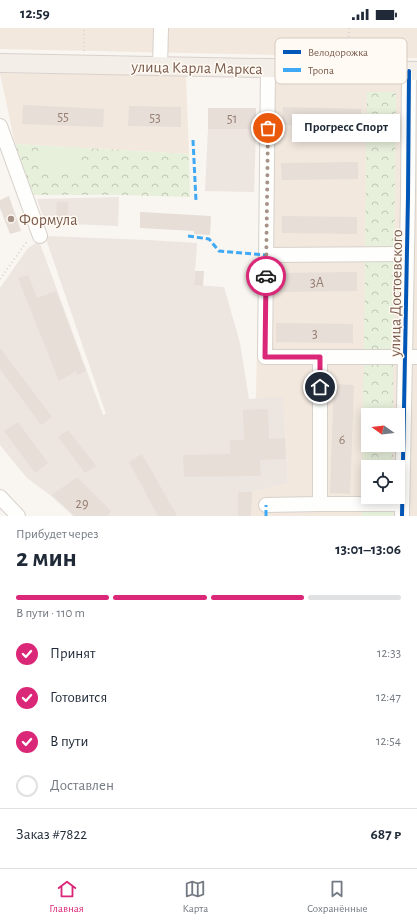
<!DOCTYPE html>
<html lang="ru">
<meta charset="utf-8">
<style>
:root{--surface:#fff;--page:#f6f6f7;--text:#1f2937;--muted:#747a83;--line:#e0e1e3;--accent:#db2777}
body{margin:0;font-family:"Alegreya Sans",sans-serif;background:var(--page);color:var(--text);height:100vh;display:flex;flex-direction:column;font-size:15px;white-space:nowrap}
*{box-sizing:border-box;margin:0}
p{font-size:13px;color:var(--muted)}
.icon{flex:none;width:22px;height:22px;fill:none;stroke:currentColor;stroke-width:2;stroke-linecap:round;stroke-linejoin:round}
.map{position:relative;height:488px;overflow:hidden}
.panel{display:flex;flex-direction:column;background:var(--surface);flex:1}
.panel>*{flex:none}
.needle{width:26px;rotate:285deg}
.buttons{position:absolute;left:361px;top:380px;display:grid;gap:8px}
.buttons a{display:grid;place-items:center;width:44px;height:44px;border-radius:0px;background:var(--surface);box-shadow:0 2px 10px #0003;font-size:20px}
.pin{position:absolute;display:grid;place-items:center;width:34px;height:34px;color:#fff;margin:-17px;border:2px solid #fff;border-radius:50%;box-shadow:0 1px 4px #0007}
.courier{position:absolute;display:grid;place-items:center;width:40px;height:40px;margin:-20px;border:3px solid #db2777;border-radius:50%;background:#fff;color:#222;box-shadow:0 1px 5px #0007}
.bubble{position:absolute;height:28px;border-radius:0px;background:var(--surface);box-shadow:0 2px 10px #0003;font-size:13px;font-weight:600;line-height:28px;text-align:center}
.headline em{font-style:normal;font-weight:600}
.headline div{display:flex;flex-direction:column-reverse}
.headline{display:flex;align-items:center;justify-content:space-between;height:68px;padding:0 16px}
h1{font-size:26px;font-weight:600;line-height:30px}
.bar{display:grid;grid-template-columns:repeat(4,1fr);gap:6px 4px;align-content:center;height:48px;padding:0 16px}
.bar i{height:5px;border-radius:3px;background:var(--line)}
.bar .current{background:var(--accent)}
.bar p{grid-column:span 4}
.line{display:flex;align-items:center;gap:10px;padding:0 16px;border-top:1px solid var(--line)}
.line div{flex:1}
ol{padding:0 16px;list-style:none}
li{display:flex;align-items:center;gap:12px;height:44px}
li p{margin-inline-start:auto}
li .icon{padding:4px;border-radius:50%;background:var(--accent);color:#fff;stroke-width:4}
li:last-child{color:var(--muted)}
li i{width:22px;height:22px;border:2px solid var(--line);border-radius:50%}
.status{display:flex;justify-content:space-between;align-items:center;height:28px;padding:0 20px;background:var(--surface);direction:ltr}
.status svg{height:11px;fill:currentColor}
.dock{display:flex;justify-content:space-around;align-items:center;height:56px;border-top:1px solid var(--line);background:var(--surface);font-size:11px;color:var(--muted)}
.dock a{display:grid;justify-items:center;gap:2px}
.dock .current{color:var(--accent)}
.map>svg:first-child{display:block}
.residential{fill:#f2e8de;fill-rule:evenodd}
.commercial{fill:#f6e8e1}
.industrial{fill:#ede5e0}
.forest{fill:url(#forest-crowns)}
.park{fill:#e7f0db}
.building{fill:#e6ded7}
.lines{fill:none;stroke-linecap:round;stroke-linejoin:round}
.minor-casing{stroke:#d7d1cb;stroke-width:16}
.major-casing{stroke:#dad1cc;stroke-width:20}
.path{stroke:#dcd5d0;stroke-width:2;stroke-dasharray:1 3;stroke-linecap:butt}
.minor{stroke:#fefefd;stroke-width:14}
.major{stroke:#f3eee8;stroke-width:18}
.quiet{stroke:#3fa9f5;stroke-width:3;stroke-dasharray:6 3;stroke-linecap:butt}
.cycleway-casing{stroke:#fffaf3;stroke-width:6}
.cycleway{stroke:#0057b8;stroke-width:4}
.done{stroke:#a69286;stroke-width:4;stroke-dasharray:0 7.2}
.route{stroke:#db2777;stroke-width:5}
.poi-dot{fill:#a69286;stroke:#fffaf3;stroke-width:1.5}
.labels{text-anchor:middle;stroke-width:3;stroke-linejoin:round;paint-order:stroke}
.number-label{font-size:14px;fill:#977e72}
.street-label{font-size:16px;fill:#7a5c4d;stroke:#fffaf3}
.poi-label{font-size:16px;fill:#7a5c4d;stroke:#fffaf3;text-anchor:start}
.key{fill:#fffaf3;stroke:#d7cbc1;stroke-width:1}
.key-label{font-size:11px;fill:#7a5c4d}
</style>
<div class="status"><b>12:59</b><svg viewBox="0 0 49 12"><path d="M0 12V9h3v3zM5 12V6h3v6zM10 12V3h3v9zM15 12V0h3v12zM26 1h20v11H26zM47 4h2v5h-2z"/></svg></div>
<div class="map">
<svg width="417" height="488" viewBox="0 0 417 488">
<defs>
<pattern id="forest-crowns" width="20" height="18" patternUnits="userSpaceOnUse"><rect width="20" height="18" fill="#e7f0db"/><path d="M2 6a3 3 0 1 1 6 0M12 15a3 3 0 1 1 6 0" fill="none" stroke="#c0c6b4"/></pattern>
</defs>
<rect width="100%" height="100%" fill="#f9f5f0"/>
<!-- residential -->
<g class="residential">
<polygon points="0,0 417,0 417,30 0,21"/>
<polygon points="0,45 186,48 189,126 15,116"/>
<path d="M263 46 413 47 412 128H417V488H251L252 464 288 455 283 370 256 371ZM368 387H398V417H368ZM368 439H398V469H368Z"/>
</g>
<!-- commercial -->
<polygon class="commercial" points="413,47 417,47 417,128 412,128"/>
<!-- industrial -->
<g class="industrial">
<polygon points="208,101 256,101 254,164 205,163"/>
<polygon points="119,169 118,198 45,195 37,171"/>
<polygon points="45,208 149,212 197,215 194,257 224,259 240,315 249,371 283,369 288,455 252,464 251,488 73,488 50,467 27,450 0,417 0,260 28,220 39,213 103,387 106,386"/>
</g>
<!-- forest -->
<g class="forest">
<polygon points="367,64 396,64 393,387 368,387 368,417 393,417 393,439 368,439 368,469 393,469 393,488 362,488"/>
<polygon points="15,116 189,126 190,169 119,167 33,167"/>
</g>
<!-- park -->
<polygon class="park" points="41,118 80,120 80,145 42,143"/>
<!-- building -->
<g class="building">
<polygon points="23,77 104,81 103,99 22,96"/>
<polygon points="129,78 181,79 181,99 128,98"/>
<polygon points="283,79 361,81 361,98 282,97"/>
<rect x="208" y="80" width="48" height="21"/>
<polygon points="358,134 358,151 282,152 281,135"/>
<polygon points="9,168 21,203 10,206 0,180 0,172"/>
<polygon points="57,174 68,174 68,193 56,192"/>
<polygon points="140,184 211,188 210,207 194,206 194,203 140,200"/>
<polygon points="282,188 357,189 357,206 282,205"/>
<polygon points="195,243 204,243 203,258 194,257"/>
<polygon points="357,244 357,263 276,264 276,245"/>
<polygon points="28,247 37,270 56,263 86,343 77,347 76,343 59,353 18,250"/>
<polygon points="276,295 353,296 353,315 276,314"/>
<polygon points="0,320 52,389 41,397 0,341"/>
<polygon points="334,356 354,357 350,466 330,465"/>
<polygon points="268,381 269,411 285,410 286,431 260,432 261,448 184,449 183,427 230,426 230,412 244,412 243,382"/>
<polygon points="18,394 48,435 35,445 4,403"/>
<polygon points="68,402 96,438 85,445 58,409"/>
<polygon points="142,426 177,488 158,488 129,434"/>
<polygon points="77,449 111,483 107,488 75,488 52,467"/>
<polygon points="238,464 252,464 251,488 238,488"/>
</g>
<g class="lines">
<defs>
<g id="minor">
<polyline points="160,39 161,0"/>
<polyline points="268,40 265,329 417,329"/>
<polyline points="0,98 40,208"/>
<polyline points="266,227 407,226"/>
<polyline points="0,469 18,488"/>
<polyline points="320,476 320,329"/>
<polyline points="266,477 320,476 402,476"/>
<polyline points="402,488 408,169 409,43"/>
</g>
<polyline id="major" points="0,35 417,43"/>
</defs>
<!-- minor casing -->
<use href="#minor" class="minor-casing"/>
<!-- major casing -->
<use href="#major" class="major-casing"/>
<!-- path -->
<g class="path">
<polyline points="84,23 84,0"/>
<polyline points="348,29 349,0"/>
<polyline points="0,251 28,212"/>
</g>
<!-- minor -->
<use href="#minor" class="minor"/>
<!-- major -->
<use href="#major" class="major"/>
<!-- quiet -->
<g class="quiet">
<polyline points="193,112 196,173"/>
<polyline points="188,208 209,211 219,223 266,227"/>
<polyline points="266,488 266,477"/>
</g>
<defs>
<polyline id="cycleway" points="402,488 408,169 409,43"/>
</defs>
<!-- cycleway casing -->
<use href="#cycleway" class="cycleway-casing"/>
<!-- cycleway -->
<use href="#cycleway" class="cycleway"/>
</g>
<g class="lines">
<!-- done -->
<polyline class="done" points="266,248 268,100"/>
<!-- route -->
<polyline class="route" points="266,248 265,329 320,329 320,359"/>
</g>
<!-- markers -->
<circle class="poi-dot" cx="11" cy="191" r="4"/>
<g class="labels">
<!-- number labels -->
<g class="number-label">
<text x="63" y="93">55</text>
<text x="155" y="94">53</text>
<text x="232" y="95">51</text>
<text x="317" y="259">3А</text>
<text x="315" y="310">3</text>
<text x="342" y="416">6</text>
<text x="82" y="480">29</text>
</g>
<!-- street labels -->
<g class="street-label">
<text transform="translate(197 39) rotate(1)" y="6">улица Карла Маркса</text>
<text transform="translate(395 265) rotate(-89)" y="6">улица Достоевского</text>
</g>
<!-- poi labels -->
<g class="poi-label">
<text x="19" y="197">Формула</text>
</g>
</g>
<!-- legend -->
<rect x="275" y="10" width="132" height="46" rx="6" class="key"/>
<rect x="283" y="22" width="18" height="4" fill="#0057b8"/>
<rect x="283" y="40" width="18" height="4" fill="#3fa9f5"/>
<g class="key-label">
<text x="308" y="28">Велодорожка</text>
<text x="308" y="46">Тропа</text>
</g>
</svg>
<div class="buttons">
<a><svg class="needle" viewBox="-14 -14 28 28"><path d="M0-13l5 13h-10z" fill="#e53935"/><path d="M0 13l5-13h-10z" fill="#747a83"/></svg></a>
<a><svg class="icon" aria-label="locate" viewBox="0 0 24 24"><circle cx="12" cy="12" r="6"/><path d="M12 2v4M12 18v4M2 12h4M18 12h4"/></svg></a>
</div>
<div class="pin" style="left:268px;top:100px;background:#ea580c"><svg class="icon" aria-label="bag" viewBox="0 0 24 24"><path d="M5 8h14l-1 12H6zM9 8a3 3 0 0 1 6 0"/></svg></div>
<div class="pin" style="left:320px;top:359px;background:#1f2937"><svg class="icon" aria-label="home" viewBox="0 0 24 24"><path d="M3 11l9-7 9 7M6 9v11h12V9"/></svg></div>
<div class="courier" style="left:266px;top:248px"><svg class="icon" aria-label="car" viewBox="0 0 24 24"><path d="M5 17H2v-5l4-1 3-4h7l3 4 3 1v5h-3M9 17h6M6 11h13"/><circle cx="7" cy="17" r="2"/><circle cx="17" cy="17" r="2"/></svg></div>
<div class="bubble" style="left:292px;top:86px;width:108px">Прогресс Спорт</div>
</div>
<section class="panel">
<div class="headline"><div><h1>2 мин</h1><p>Прибудет через</p></div><em>13:01–13:06</em></div>
<div class="bar"><i class="current"></i><i class="current"></i><i class="current"></i><i></i><p>В пути · 110 m</p></div>
<ol>
<li><svg class="icon" aria-label="check" viewBox="0 0 24 24"><path d="M5 12l5 5 9-10"/></svg>Принят<p>12:33</p></li>
<li><svg class="icon" aria-label="check" viewBox="0 0 24 24"><path d="M5 12l5 5 9-10"/></svg>Готовится<p>12:47</p></li>
<li><svg class="icon" aria-label="check" viewBox="0 0 24 24"><path d="M5 12l5 5 9-10"/></svg>В пути<p>12:54</p></li>
<li><i></i>Доставлен</li>
</ol>
<div class="line" style="height:52px"><div>Заказ #7822</div><b>687 ₽</b></div>
</section>
<nav class="dock">
<a class="current"><svg class="icon" aria-label="home" viewBox="0 0 24 24"><path d="M3 11l9-7 9 7M6 9v11h12V9"/></svg>Главная</a>
<a><svg class="icon" aria-label="map" viewBox="0 0 24 24"><path d="M3 6l6-2 6 2 6-2v14l-6 2-6-2-6 2zM9 4v14M15 6v14"/></svg>Карта</a>
<a><svg class="icon" aria-label="saved" viewBox="0 0 24 24"><path d="M7 4h10v16l-5-4-5 4z"/></svg>Сохранённые</a>
</nav>
